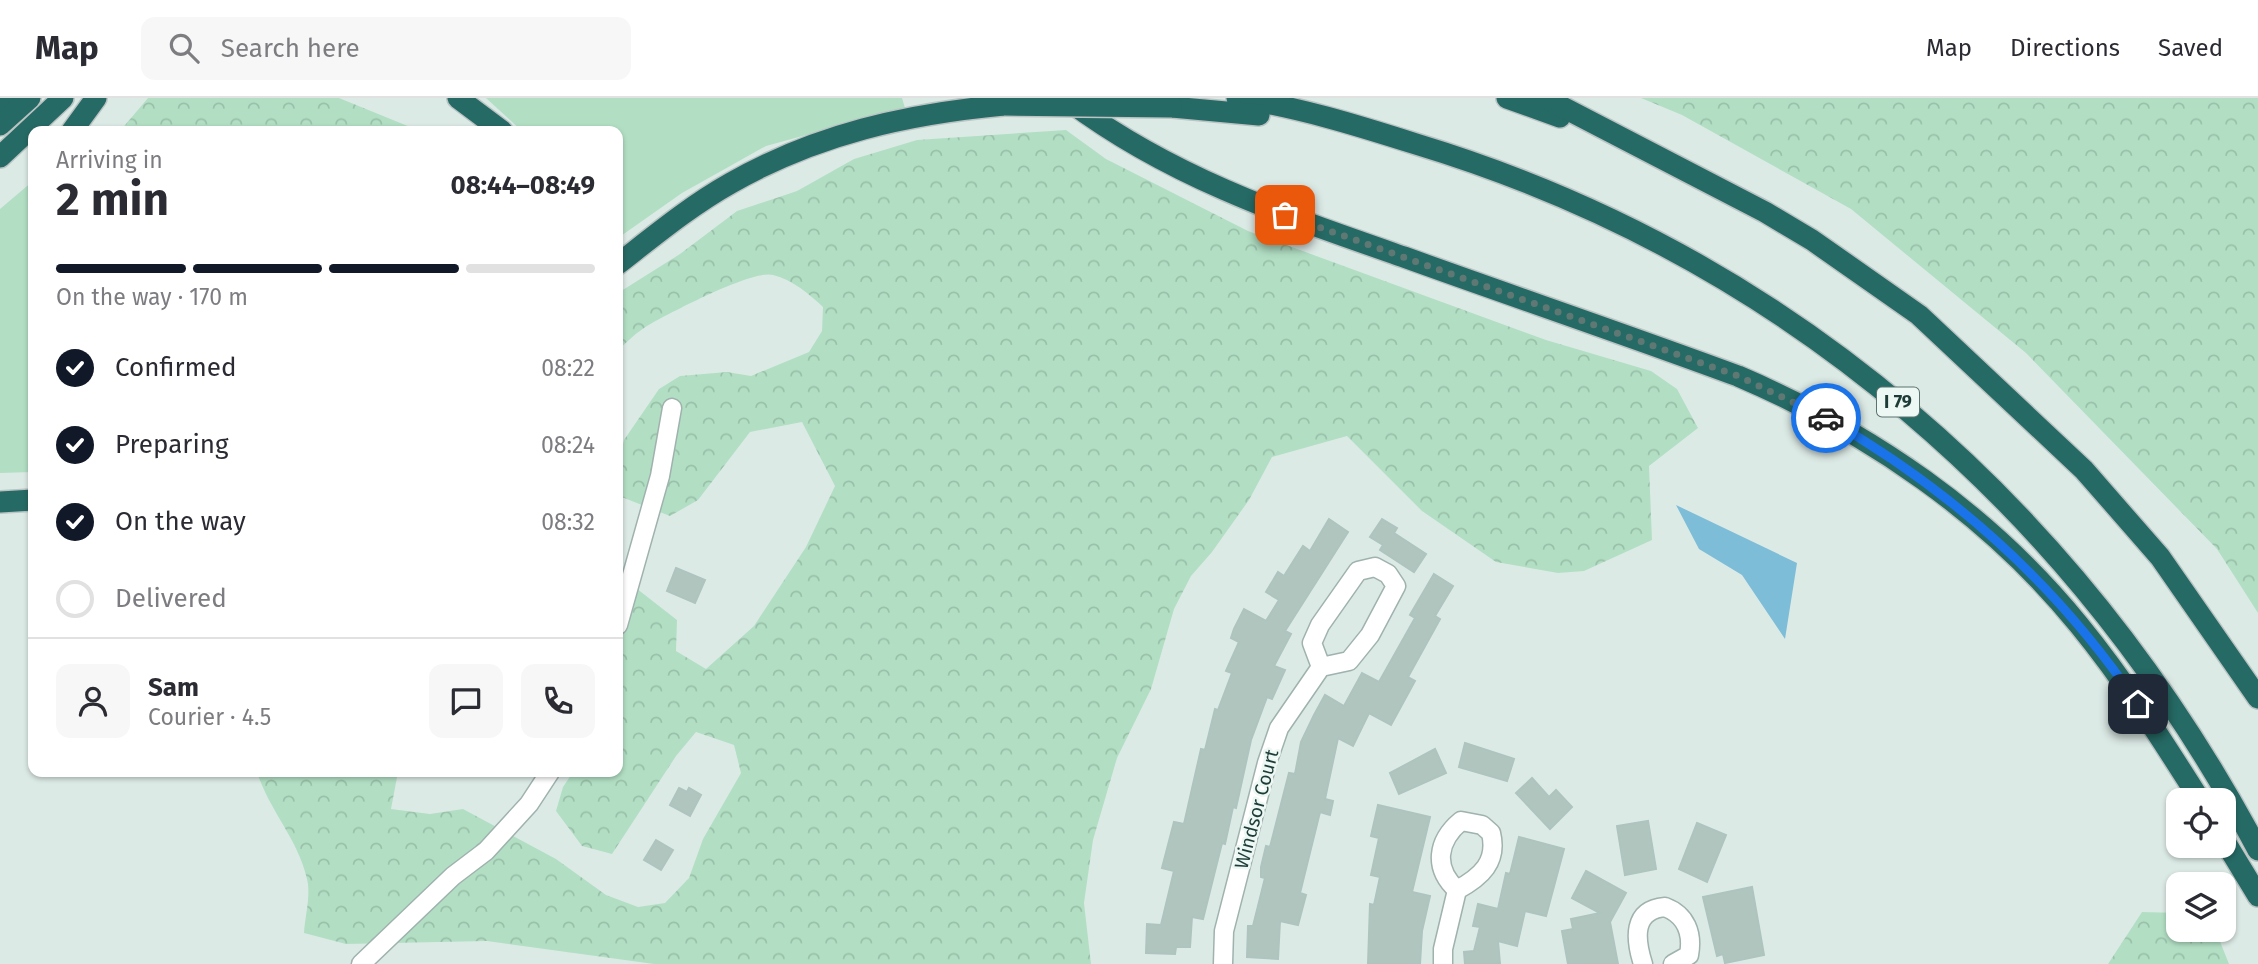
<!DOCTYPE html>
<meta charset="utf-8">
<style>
:root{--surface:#fff;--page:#f7f7f7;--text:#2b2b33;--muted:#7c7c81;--line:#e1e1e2;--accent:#111827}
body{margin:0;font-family:"Fira Sans",sans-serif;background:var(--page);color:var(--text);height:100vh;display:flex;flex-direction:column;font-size:26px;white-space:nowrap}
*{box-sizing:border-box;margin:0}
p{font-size:23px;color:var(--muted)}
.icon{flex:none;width:38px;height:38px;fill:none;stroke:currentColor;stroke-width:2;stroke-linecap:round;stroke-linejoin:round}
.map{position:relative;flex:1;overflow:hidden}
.panel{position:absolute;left:28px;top:28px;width:595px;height:651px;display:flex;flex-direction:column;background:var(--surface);border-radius:14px;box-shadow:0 2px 5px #0004}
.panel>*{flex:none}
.fabs{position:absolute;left:2166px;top:690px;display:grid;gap:14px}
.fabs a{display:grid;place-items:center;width:70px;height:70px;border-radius:14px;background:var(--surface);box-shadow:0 2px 5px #0004;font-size:35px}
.pin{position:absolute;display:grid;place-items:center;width:60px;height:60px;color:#fff;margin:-30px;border-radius:14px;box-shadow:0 4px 10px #0006}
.courier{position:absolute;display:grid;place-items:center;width:70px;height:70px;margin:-35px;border:5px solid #1a73e8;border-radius:50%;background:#fff;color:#222;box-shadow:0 2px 9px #0007}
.head em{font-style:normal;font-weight:700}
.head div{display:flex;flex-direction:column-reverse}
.head{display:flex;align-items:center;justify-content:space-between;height:119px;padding:0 28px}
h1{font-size:46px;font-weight:700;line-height:52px}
.bar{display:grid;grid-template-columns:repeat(4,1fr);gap:10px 7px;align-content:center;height:84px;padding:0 28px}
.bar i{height:9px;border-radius:5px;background:var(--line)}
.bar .active{background:var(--accent)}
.bar p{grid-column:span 4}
.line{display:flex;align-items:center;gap:18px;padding:0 28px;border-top:2px solid var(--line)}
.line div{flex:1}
.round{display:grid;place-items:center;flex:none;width:74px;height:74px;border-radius:14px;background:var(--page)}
ol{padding:0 28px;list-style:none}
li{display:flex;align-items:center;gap:21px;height:77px}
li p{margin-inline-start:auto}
li .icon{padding:7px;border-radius:50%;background:var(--accent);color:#fff;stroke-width:4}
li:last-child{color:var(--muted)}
li i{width:38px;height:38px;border:4px solid var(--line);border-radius:50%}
header{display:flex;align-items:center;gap:42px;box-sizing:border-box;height:98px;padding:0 35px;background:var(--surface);border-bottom:2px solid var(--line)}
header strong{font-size:33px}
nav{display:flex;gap:38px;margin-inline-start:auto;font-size:24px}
.search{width:490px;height:63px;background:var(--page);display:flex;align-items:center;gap:18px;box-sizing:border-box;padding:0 24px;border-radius:14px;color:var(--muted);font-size:26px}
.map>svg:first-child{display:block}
.grass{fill:#b2dfc4}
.forest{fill:url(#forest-crowns)}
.water{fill:#7dbdd7}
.building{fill:#b1c5bf;stroke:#aec4be;stroke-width:2}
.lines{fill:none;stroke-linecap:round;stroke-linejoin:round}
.minor-casing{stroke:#9fb2ae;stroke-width:21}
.highway-casing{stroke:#bbc4c3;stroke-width:24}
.minor{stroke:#fff;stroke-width:18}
.highway{stroke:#266a65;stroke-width:21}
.highway-bridge-casing{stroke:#bbc4c3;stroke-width:24;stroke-linecap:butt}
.highway-bridge{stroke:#266a65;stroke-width:21}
.done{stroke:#607874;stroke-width:7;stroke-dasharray:0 12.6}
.route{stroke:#1a73e8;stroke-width:9}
.labels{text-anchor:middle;stroke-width:5;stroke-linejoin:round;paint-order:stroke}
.shield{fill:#edf7f3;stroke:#5b736f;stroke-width:2}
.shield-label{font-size:18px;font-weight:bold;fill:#1d3b37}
.street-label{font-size:19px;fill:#1d3b37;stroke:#edf7f3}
</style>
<header>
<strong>Map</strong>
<div class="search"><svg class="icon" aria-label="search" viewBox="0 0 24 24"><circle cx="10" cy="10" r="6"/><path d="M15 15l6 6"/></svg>Search here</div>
<nav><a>Map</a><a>Directions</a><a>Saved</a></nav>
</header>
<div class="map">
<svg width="2258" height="866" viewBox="0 0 2258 866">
<defs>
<pattern id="forest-crowns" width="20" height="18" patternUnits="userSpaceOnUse" patternTransform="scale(1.75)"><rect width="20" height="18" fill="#b2dfc4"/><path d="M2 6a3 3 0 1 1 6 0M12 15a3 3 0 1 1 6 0" fill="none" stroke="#99c0a9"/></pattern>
</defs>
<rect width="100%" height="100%" fill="#dceae6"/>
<!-- grass -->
<g class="grass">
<polygon points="486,0 902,0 905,10 766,48 682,95 618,140 618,33 522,33"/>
<polygon points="33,83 33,374 0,375 0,111"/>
</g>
<!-- forest -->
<g class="forest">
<polygon points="148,0 339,0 420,33 120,33"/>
<polygon points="1641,0 2258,0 2258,515 2217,451 2026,255 1851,111 1682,17"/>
<path d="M1066 32 1106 61 1248 133 1546 242 1651 273 1677 291 1698 330 1649 368 1652 442 1584 473 1558 475 1496 464 1422 413 1347 338 1272 359 1249 402 1212 454 1191 478 1174 511 1151 591 1117 660 1093 742 1084 805 1091 866H654L487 843 346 846 304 835C305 818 311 797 307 781 298 741 269 712 257 674H398L391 711 430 716 463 711 556 761 606 797 638 809 665 805 689 780 703 741 741 675 734 647 696 634 676 658 612 756 582 748 556 713 563 689 573 674H618V476L677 522 676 553 706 571 754 528 806 449 835 388 802 324 750 334 698 402 670 418 619 398 618 367 624 342 659 291 680 278 727 274 751 278 809 254 822 233 823 209C809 196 793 182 773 177 753 171 668 216 647 228 637 234 627 244 618 252V195L680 156 737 113 797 93 854 61 917 42Z"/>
<polygon points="2142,814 2179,815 2179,831 2215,831 2229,866 2108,866"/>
</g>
<!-- water -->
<polygon class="water" points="1676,407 1797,465 1785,541 1742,477 1699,451"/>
<!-- building -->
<g class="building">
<polygon points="1329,421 1348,434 1285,533 1291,536 1274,568 1285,572 1272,601 1267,599 1251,642 1236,710 1233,709 1225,746 1222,745 1203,821 1192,819 1190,849 1176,849 1175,856 1146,855 1147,826 1161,827 1174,773 1162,770 1174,724 1184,726 1201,651 1205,652 1215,611 1218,612 1232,575 1226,573 1239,544 1231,540 1234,531 1244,511 1266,523 1279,502 1266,494 1278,474 1284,478 1303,448 1310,453"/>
<polygon points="1382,421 1397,430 1394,435 1426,456 1414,474 1380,452 1383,447 1370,439"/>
<polygon points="676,470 705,482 695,505 667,493"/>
<polygon points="1434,476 1453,488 1435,518 1440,521 1408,579 1415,583 1391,627 1369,615 1353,648 1338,640 1325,701 1333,703 1330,717 1320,714 1300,795 1306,797 1298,827 1280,823 1278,861 1247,859 1248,828 1253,828 1265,780 1261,779 1261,769 1266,748 1270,749 1289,675 1295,676 1301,644 1314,617 1325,597 1344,608 1362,575 1379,584 1415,520 1410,517"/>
<polygon points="1465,645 1514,661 1507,683 1459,669"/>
<polygon points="1435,651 1446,675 1399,696 1390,675"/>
<polygon points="1532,680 1549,699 1556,692 1572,709 1550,731 1516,695"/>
<polygon points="679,690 687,694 689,690 701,697 690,718 670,707"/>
<polygon points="1378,707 1430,719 1412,794 1430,798 1422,833 1420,866 1368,866 1370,806 1374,807 1380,779 1371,777 1379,740 1371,738"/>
<polygon points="1648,723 1656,771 1625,777 1617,728"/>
<polygon points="1697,725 1726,737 1707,784 1679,771"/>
<polygon points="1519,739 1564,751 1546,818 1525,813 1517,848 1498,843 1500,866 1465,866 1464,854 1474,853 1480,829 1473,828 1478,806 1498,811 1506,775 1510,776"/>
<polygon points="656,742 673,752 661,772 644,762"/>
<polygon points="1586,773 1626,795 1610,824 1618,866 1568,866 1562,833 1573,831 1571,821 1600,815 1572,800"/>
<polygon points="1752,789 1764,857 1725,865 1723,856 1717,858 1703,799"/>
</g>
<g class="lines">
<defs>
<g id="minor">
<polyline points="618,527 660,378 672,310"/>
<polyline points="361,866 453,778 486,753 529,706 550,674"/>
<polyline points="1223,866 1224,833 1267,665 1279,630 1321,569 1349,563 1370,537 1396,488 1388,476 1375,469 1358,473 1320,527 1312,545 1321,569"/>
<path d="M1443 866V851L1457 792C1481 779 1498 764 1491 735L1482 727 1461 723C1437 743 1433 770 1457 792"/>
<path d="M1643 866C1635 841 1632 812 1665 809 1686 817 1693 835 1689 857L1673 866"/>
</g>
<g id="highway">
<polyline points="458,0 502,33"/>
<path d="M1237 0C1298 9 1356 27 1416 46 1786 158 2077 411 2258 752"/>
<polyline points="1507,0 1560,19"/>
<polyline points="1545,0 1765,114 1812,142 1919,217 2084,372 2160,459 2258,600"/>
<path d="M1069 3C1170 79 1286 118 1404 159 1515 199 1627 237 1738 278 1869 334 1989 416 2079 527 2124 582 2162 642 2200 702"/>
<polyline points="0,5 5,0"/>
<polyline points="1172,9 1259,17"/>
<polyline points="0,27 30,0"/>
<polyline points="72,33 96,0"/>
<polyline points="0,59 63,0"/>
<path d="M618 166C654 138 690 108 731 85 817 36 907 16 1004 7"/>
<polyline points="0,404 33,402"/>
<polyline points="2224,742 2258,798"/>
</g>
</defs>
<!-- minor casing -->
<use href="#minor" class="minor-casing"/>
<!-- highway casing -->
<use href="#highway" class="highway-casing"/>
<!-- minor -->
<use href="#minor" class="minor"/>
<!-- highway -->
<use href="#highway" class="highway"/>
<defs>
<polyline id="highway-bridge" points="1004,7 1172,9"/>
</defs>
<!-- highway-bridge casing -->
<use href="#highway-bridge" class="highway-bridge-casing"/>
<!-- highway-bridge -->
<use href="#highway-bridge" class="highway-bridge"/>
</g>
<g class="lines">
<!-- done -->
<polyline class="done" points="1285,117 1738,278 1826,320"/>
<!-- route -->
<path class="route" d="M1826 320C1952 392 2057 486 2138 606"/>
</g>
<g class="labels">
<!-- shield labels -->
<rect class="shield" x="1877" y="289.5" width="42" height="29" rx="5"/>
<g class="shield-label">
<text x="1898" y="310">I 79</text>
</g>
<!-- street labels -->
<g class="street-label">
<text transform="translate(1256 711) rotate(-75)" y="7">Windsor Court</text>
</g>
</g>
</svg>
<div class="fabs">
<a><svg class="icon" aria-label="locate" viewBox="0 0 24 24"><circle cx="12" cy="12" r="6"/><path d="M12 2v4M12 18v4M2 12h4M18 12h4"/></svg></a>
<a><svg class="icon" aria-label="layers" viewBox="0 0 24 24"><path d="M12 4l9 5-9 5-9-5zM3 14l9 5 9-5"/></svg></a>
</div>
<div class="pin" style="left:1285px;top:117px;background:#ea580c"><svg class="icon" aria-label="bag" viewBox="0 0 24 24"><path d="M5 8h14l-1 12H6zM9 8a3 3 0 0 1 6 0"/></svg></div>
<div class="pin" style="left:2138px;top:606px;background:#1f2937"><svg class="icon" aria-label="home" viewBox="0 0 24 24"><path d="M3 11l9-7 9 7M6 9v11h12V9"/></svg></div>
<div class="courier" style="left:1826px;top:320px"><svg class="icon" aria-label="car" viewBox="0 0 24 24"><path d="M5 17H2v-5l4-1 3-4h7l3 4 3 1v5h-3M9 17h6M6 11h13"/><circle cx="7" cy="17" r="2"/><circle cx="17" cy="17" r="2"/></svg></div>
<section class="panel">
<div class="head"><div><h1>2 min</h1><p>Arriving in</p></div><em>08:44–08:49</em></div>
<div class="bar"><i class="active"></i><i class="active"></i><i class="active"></i><i></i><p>On the way · 170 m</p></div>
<ol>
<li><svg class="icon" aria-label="check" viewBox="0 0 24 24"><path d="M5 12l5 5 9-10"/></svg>Confirmed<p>08:22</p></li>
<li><svg class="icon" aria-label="check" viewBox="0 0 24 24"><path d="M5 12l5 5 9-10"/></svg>Preparing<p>08:24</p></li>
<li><svg class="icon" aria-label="check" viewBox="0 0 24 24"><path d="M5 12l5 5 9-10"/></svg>On the way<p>08:32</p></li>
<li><i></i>Delivered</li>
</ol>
<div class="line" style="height:126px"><a class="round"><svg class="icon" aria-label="person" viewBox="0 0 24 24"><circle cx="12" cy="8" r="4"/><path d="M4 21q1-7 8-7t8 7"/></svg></a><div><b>Sam</b><p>Courier · 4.5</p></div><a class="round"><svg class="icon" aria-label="chat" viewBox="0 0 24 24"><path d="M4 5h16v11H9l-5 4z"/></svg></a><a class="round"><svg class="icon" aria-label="phone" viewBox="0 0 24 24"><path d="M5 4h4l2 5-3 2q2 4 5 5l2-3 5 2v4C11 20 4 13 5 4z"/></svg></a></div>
</section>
</div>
